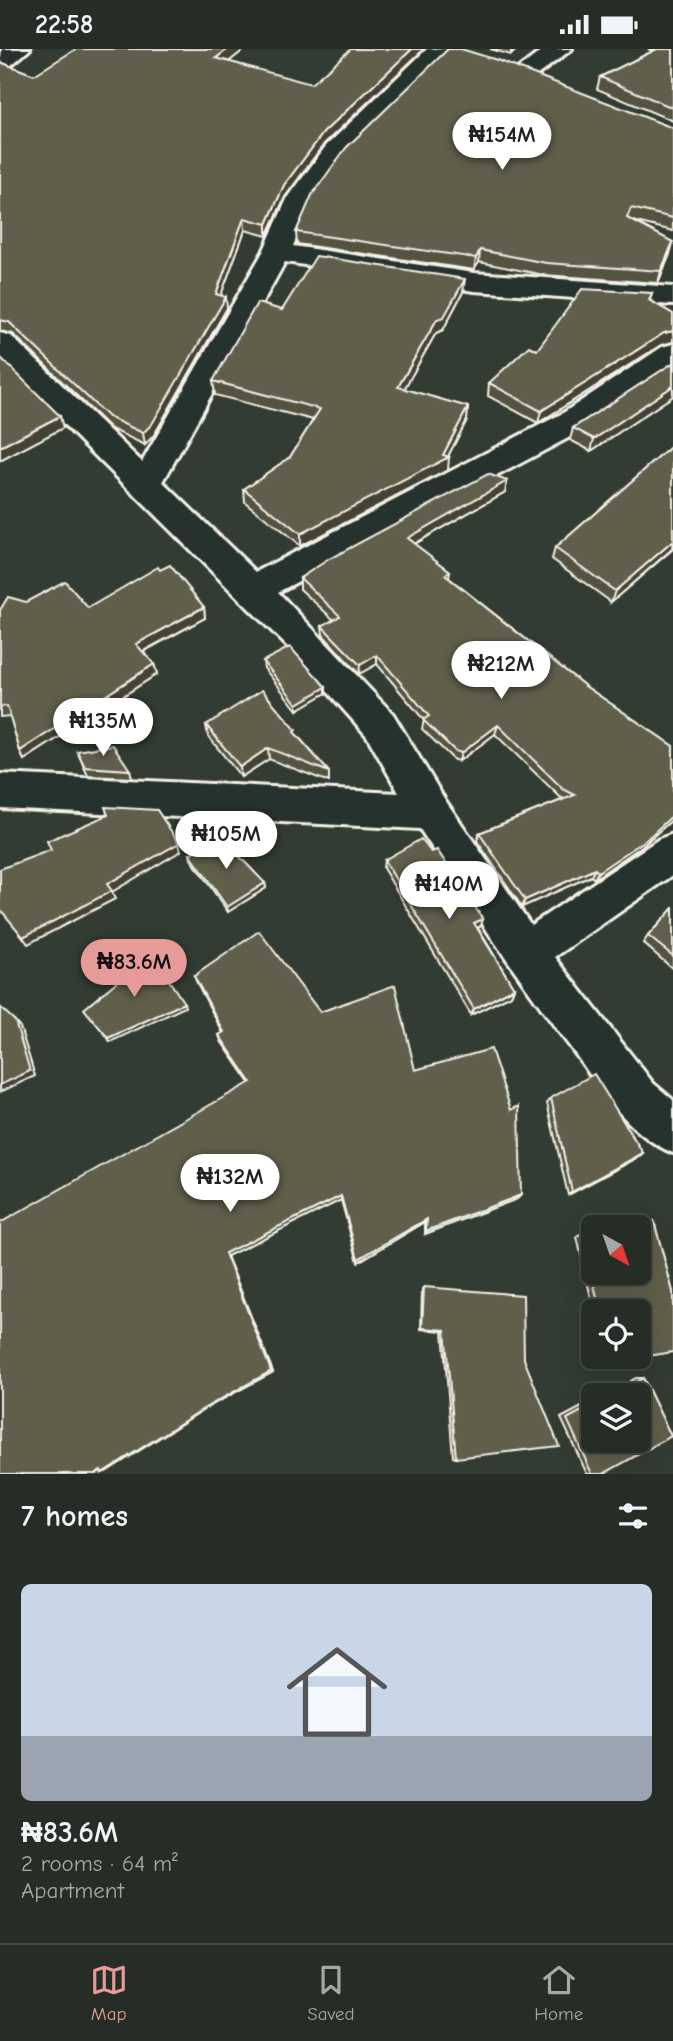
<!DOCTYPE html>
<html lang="en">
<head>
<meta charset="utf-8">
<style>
  :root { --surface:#262d26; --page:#323932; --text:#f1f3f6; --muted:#a4a8a7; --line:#424943; --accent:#e69b98 }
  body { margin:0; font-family:"Comic Neue",sans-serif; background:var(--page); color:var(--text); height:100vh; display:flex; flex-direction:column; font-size:26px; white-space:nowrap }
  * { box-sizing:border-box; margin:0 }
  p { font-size:23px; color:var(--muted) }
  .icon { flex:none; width:38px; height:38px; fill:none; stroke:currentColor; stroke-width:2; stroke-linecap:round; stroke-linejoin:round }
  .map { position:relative; height:1425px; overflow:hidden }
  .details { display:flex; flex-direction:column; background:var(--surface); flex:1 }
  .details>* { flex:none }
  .needle { width:46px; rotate:140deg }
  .controls { position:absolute; left:581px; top:1166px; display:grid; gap:14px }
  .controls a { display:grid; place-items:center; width:70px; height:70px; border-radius:10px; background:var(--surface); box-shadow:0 7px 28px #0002,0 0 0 2px var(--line); font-size:35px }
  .price { position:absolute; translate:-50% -60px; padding:0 16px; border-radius:24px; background:#fff; color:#222; font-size:23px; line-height:46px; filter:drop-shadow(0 2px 4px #0008) }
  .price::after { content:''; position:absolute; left:50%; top:42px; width:21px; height:16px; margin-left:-10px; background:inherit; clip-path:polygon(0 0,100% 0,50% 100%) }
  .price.current { background:var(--accent); color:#111 }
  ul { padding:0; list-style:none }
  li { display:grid; align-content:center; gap:14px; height:371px; padding:0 21px }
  li span { display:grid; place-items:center; height:217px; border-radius:10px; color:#555 }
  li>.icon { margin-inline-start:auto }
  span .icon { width:126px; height:126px; fill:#fffc; stroke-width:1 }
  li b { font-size:30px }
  h2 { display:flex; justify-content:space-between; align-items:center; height:84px; padding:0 21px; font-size:30px }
  .status { display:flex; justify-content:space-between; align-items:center; height:49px; padding:0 35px; background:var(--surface); direction:ltr }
  .status svg { height:19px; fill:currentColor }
  .dock { display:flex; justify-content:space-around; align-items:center; height:98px; border-top:2px solid var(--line); background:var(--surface); font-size:19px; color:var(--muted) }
  .dock a { display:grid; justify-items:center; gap:4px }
  .dock .current { color:var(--accent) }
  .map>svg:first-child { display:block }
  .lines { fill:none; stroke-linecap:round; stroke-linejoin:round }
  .street-casing { stroke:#f4f1e8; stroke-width:6 }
  .street { fill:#26332d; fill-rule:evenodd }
  .wall { fill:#535240; stroke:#f4f1e8; stroke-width:2 }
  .shaded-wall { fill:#444234; stroke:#f4f1e8; stroke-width:2 }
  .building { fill:#615f4b; stroke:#f4f1e8; stroke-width:2 }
</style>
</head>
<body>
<div class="status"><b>22:58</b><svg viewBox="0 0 49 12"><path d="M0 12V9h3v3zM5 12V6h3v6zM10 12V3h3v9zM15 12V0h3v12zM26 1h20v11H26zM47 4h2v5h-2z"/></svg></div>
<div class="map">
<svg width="673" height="1425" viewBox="0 0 673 1425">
  <rect width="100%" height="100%" fill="#323c33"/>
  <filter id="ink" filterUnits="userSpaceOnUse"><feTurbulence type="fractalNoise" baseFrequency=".0143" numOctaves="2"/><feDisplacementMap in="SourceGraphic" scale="14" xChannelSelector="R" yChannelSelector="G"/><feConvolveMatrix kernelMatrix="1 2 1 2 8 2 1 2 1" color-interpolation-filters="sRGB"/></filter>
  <g filter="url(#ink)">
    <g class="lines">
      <defs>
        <g id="street">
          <path d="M2,0h28l-21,18 -9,2z"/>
          <path d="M427,0h26l-109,109 -34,48 -17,40 181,27 199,14v18l-199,-14 -189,-29 -122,220 93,90 307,-159 99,-66 11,-3v25l-88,60 -307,163 115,122 52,86 86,125 128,-86 14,-5v41l-118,82 98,126 20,17v53c-46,-19 -74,-67 -102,-105 -54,-71 -102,-144 -151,-219l-420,-21v-34l399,19 -32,-57 -79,-89 -288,-286v-28l11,3 131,126 121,-210 24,-53 39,-53z"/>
          <path d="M544,0h28l-36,27h-18l-3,-5z"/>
        </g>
      </defs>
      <!-- street casing -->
      <use href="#street" class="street-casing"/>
      <!-- street -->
      <use href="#street" class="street"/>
    </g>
    <!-- wall -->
    <g class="wall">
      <path d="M245,0l-17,13 96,82 -39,53 -18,39 -22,-6 -24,65 6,13 -73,127 -9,10 -34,-16 -98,-95 -13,-3v-269l34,13z"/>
      <path d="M490,0h27l-6,6z"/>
      <path d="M648,0h25v72l-76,-32 3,-12 53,-26z"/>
      <path d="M673,79v103l-41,-10 38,33 -12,29 -114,-8 -65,-13 -5,8 -177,-26 -1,-12z"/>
      <path d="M463,243l-20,38 -7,3 -32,56 64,18 -1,13 -19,36v14l-148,76 -55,-44 -1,-13 46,-32 23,-37 -98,-25 -2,-14 69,-71z"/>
      <path d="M652,244l-2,7 23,14v28l-12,3 -123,78 -50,-27 1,-13 48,-33z"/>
      <path d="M673,314v33l-82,55 -21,-11 3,-12z"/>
      <path d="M673,396v104l-62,53 -59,-43 3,-11z"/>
      <path d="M507,432l-2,11 -91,52 36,27 -1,7 136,108 88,60v73l-31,27 -48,33 -3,-3 -69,31 -45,-66 2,-8 85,-34 -4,-2 -65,-63 -36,27 -5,-1 -32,-31 2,-9 -47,-56 -18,10 -36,-39 -1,-9 12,-6 -34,-31v-11z"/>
      <path d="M26,553l62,6 116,-1 1,11 -62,34 11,12 3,10 -133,86 -4,-9 -10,-35 -10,1v-107z"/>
      <path d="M263,612l63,26v6l-29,17 -33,-42z"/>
      <path d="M206,676l91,10 32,37v10l-60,-23 -28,18 -33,-41z"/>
      <path d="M77,702l53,19 2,8 -44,-2z"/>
      <path d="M431,803l50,74 -3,2 36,60 -3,7 -40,20 -88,-147 1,-8z"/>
      <path d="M190,805l75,29 1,5 -38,24 -37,-53z"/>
      <path d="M673,859v61l-30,-26 5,-7z"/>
      <path d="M194,927l126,36 95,58 106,125 -4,4 -92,35v-12l-67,40 -17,-62 -114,56 46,116 -67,36 -99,63 -5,2 -1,-2 -5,3h-96l250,-391 -29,-42 -2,-6 4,-2 -26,-50z"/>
      <path d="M551,1049l92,55 -6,5 -69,37 -21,-92z"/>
      <path d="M654,1172l19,71v60l-67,10 -2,-6h35v-45h-45l-17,-74 5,-3 11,-2v40h46v-45h-17z"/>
      <path d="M424,1238l100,72 -68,99 -3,-1 -10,-126 -22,-2 1,-40z"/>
      <path d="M636,1329h7l28,58 -68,38h-16l-26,-56 32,-17v39h46v-45h-34z"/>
    </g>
    <!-- shaded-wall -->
    <g class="shaded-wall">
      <path d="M228,0h17l-28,22 -1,-13z"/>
      <path d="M412,0h12l-100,95 -39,53 -18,39v-12l17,-39 40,-53z"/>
      <path d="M511,0h6l-6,6z"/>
      <path d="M244,169l1,12 -28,76 -1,-12z"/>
      <path d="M673,194l-3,11 -12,29 3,-12z"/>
      <path d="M480,201l-1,12 -5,8 2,-12z"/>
      <path d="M465,230l-2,13 -20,38 -7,3 -38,67v-13l39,-68z"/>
      <path d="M226,248l1,11 -73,127 -9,10 -2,-12z"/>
      <path d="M673,282v11l-12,3 -123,78 3,-12 123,-78z"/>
      <path d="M673,337v10l-82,55 3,-12z"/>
      <path d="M468,358l-1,13 -20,38 2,-1 -1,13 -148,76v-12l143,-79z"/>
      <path d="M60,367l3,12 -63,33v-14z"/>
      <path d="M507,432l-2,11 -99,56 1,-10z"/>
      <path d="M673,492l-1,8 -61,53 4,-11z"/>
      <path d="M204,558l1,11 -67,36 -2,-10z"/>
      <path d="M377,606v9l-18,10 1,-9z"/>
      <path d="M154,615l3,10 -133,86 -4,-9z"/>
      <path d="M326,638v6l-29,17v-6z"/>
      <path d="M498,676l-3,9 -36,27 2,-8z"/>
      <path d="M268,699l1,11 -28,18 -1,-10z"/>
      <path d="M673,766v4l-31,27 -48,33 4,-7z"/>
      <path d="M179,794l2,8 -69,41 3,7 -87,45 -5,-7 84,-53z"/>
      <path d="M595,820l-4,7 -69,31 3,-7z"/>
      <path d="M265,834l1,5 -38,24 -1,-5z"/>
      <path d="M483,870l-2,7 -9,4 2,-7z"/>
      <path d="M514,939l-3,7 -40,20 3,-6z"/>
      <path d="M184,954l1,4 -75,35 -2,-4z"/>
      <path d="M15,972l5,6 15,49 -35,16v-7z"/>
      <path d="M643,1104l-6,5 -69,37 4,-3z"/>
      <path d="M521,1146l-4,4 -92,35 1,-3z"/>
      <path d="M341,1147v4l-114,56 46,116 -67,36 -99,63 -5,2 123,-220z"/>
      <path d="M427,1170l-2,3 -67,40v-3z"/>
    </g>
    <!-- building -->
    <g class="building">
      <path d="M76,0h152l-12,9 95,26 40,-35h61l-88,83 -40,53 -17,39 -23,-6 -28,76 10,3 -74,127 -9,9 -35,-16 -99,-95 -9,-2v-258l34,13z"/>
      <path d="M448,0h13l36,11 176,68v90l-42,-10 -4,10 46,24 -12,29 -115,-8 -66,-13 -4,8 -180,-26 16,-37 34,-47z"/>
      <path d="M657,0h16v59l-73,-31z"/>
      <path d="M316,207l149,23 -21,38 -7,2 -39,68 70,20 -25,48 6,2 -149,77 -56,-45 46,-32 30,-48 -107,-28 44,-78 25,7z"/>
      <path d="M582,240l70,4 -3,7 24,14v17l-9,2 -123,78 -52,-28 40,-37 8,4z"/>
      <path d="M0,308l60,59 -60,31z"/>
      <path d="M673,314v23l-79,53 -21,-11z"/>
      <path d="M673,396v96l-58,50 -60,-43z"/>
      <path d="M488,425l19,7 -100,57 43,33 -5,4 140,111 88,60v69l-26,24 -49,33 -3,-3 -70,31 -46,-67 96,-38 -12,-6 -65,-64 -37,28 -6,-2 -32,-31 6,-4 -52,-61 -17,10 -38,-39 18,-10 -40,-38 29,-19z"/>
      <path d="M170,516l34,42 -68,37 18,20 -134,87 -13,-45 -7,1v-97l8,-13 18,5 39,-21 23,27 70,-41 2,3z"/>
      <path d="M290,598l36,40 -29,17 -34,-43z"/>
      <path d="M262,641l34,40 -2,2 35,40 -61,-24 -28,19 -34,-42z"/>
      <path d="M113,696l17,25 -45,-3 -8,-16z"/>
      <path d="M105,758l52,3 22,33 -72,41 5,7 -89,46 -23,-28v-40l51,-19 -4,-9 61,-26z"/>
      <path d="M218,785l47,49 -38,24 -37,-53z"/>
      <path d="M421,790l10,13 6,-2 46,69 -9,4 40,65 -40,21 -90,-149z"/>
      <path d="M673,859v48l-25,-20z"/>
      <path d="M259,882l61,81 75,-27 20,85 76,-21 20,61 8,-4 2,89 -95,36 1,-12 -69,40 -17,-63 -116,57 46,118 -68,38 -101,64 -1,-3 -7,4h-94v-251l251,-141 -32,-47 5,-3 -30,-56z"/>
      <path d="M151,904l33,50 -76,35 -24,-29z"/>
      <path d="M0,958l15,14 15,50 -30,14z"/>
      <path d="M594,1025l49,79 -71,39 -21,-94z"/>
      <path d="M654,1172l19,71v60l-61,10 -2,-6h29v-45h-39l-18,-77 11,-2v40h46v-45h-17z"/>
      <path d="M424,1238l99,8 1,64 35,87 -103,12 -11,-128 -23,-2z"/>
      <path d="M643,1329l28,58 -68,38h-11l-25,-55 26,-14v35h46v-45h-28z"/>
    </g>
  </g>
</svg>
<div class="controls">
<a><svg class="needle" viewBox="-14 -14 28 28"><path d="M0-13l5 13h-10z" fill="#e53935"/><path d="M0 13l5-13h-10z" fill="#a4a8a7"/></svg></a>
<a><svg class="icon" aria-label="locate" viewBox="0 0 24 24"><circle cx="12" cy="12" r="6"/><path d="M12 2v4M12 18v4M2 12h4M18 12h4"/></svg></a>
<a><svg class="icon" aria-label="layers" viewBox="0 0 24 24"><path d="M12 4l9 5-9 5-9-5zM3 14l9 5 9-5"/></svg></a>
</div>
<b class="price" style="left:502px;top:123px">₦154M</b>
<b class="price" style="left:501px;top:652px">₦212M</b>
<b class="price" style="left:103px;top:709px">₦135M</b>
<b class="price" style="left:226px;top:822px">₦105M</b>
<b class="price" style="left:449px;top:872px">₦140M</b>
<b class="price current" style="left:134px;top:950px">₦83.6M</b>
<b class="price" style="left:230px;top:1165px">₦132M</b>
</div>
<section class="details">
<h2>7 homes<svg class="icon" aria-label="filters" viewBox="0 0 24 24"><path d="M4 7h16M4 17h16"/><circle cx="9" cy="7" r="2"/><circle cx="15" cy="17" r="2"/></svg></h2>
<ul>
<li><span style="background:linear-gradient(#c9d6e8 70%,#9aa5b1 0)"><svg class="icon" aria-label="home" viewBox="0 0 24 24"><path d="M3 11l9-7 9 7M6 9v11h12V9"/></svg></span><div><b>₦83.6M</b><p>2 rooms · 64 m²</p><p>Apartment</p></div></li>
</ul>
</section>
<nav class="dock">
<a class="current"><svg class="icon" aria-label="map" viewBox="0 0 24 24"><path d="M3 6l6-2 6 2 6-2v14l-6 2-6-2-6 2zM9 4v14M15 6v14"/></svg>Map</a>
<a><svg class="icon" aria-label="saved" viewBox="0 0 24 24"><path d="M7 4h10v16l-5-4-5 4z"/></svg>Saved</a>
<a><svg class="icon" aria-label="home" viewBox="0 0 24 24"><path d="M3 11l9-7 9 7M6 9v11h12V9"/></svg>Home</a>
</nav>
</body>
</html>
